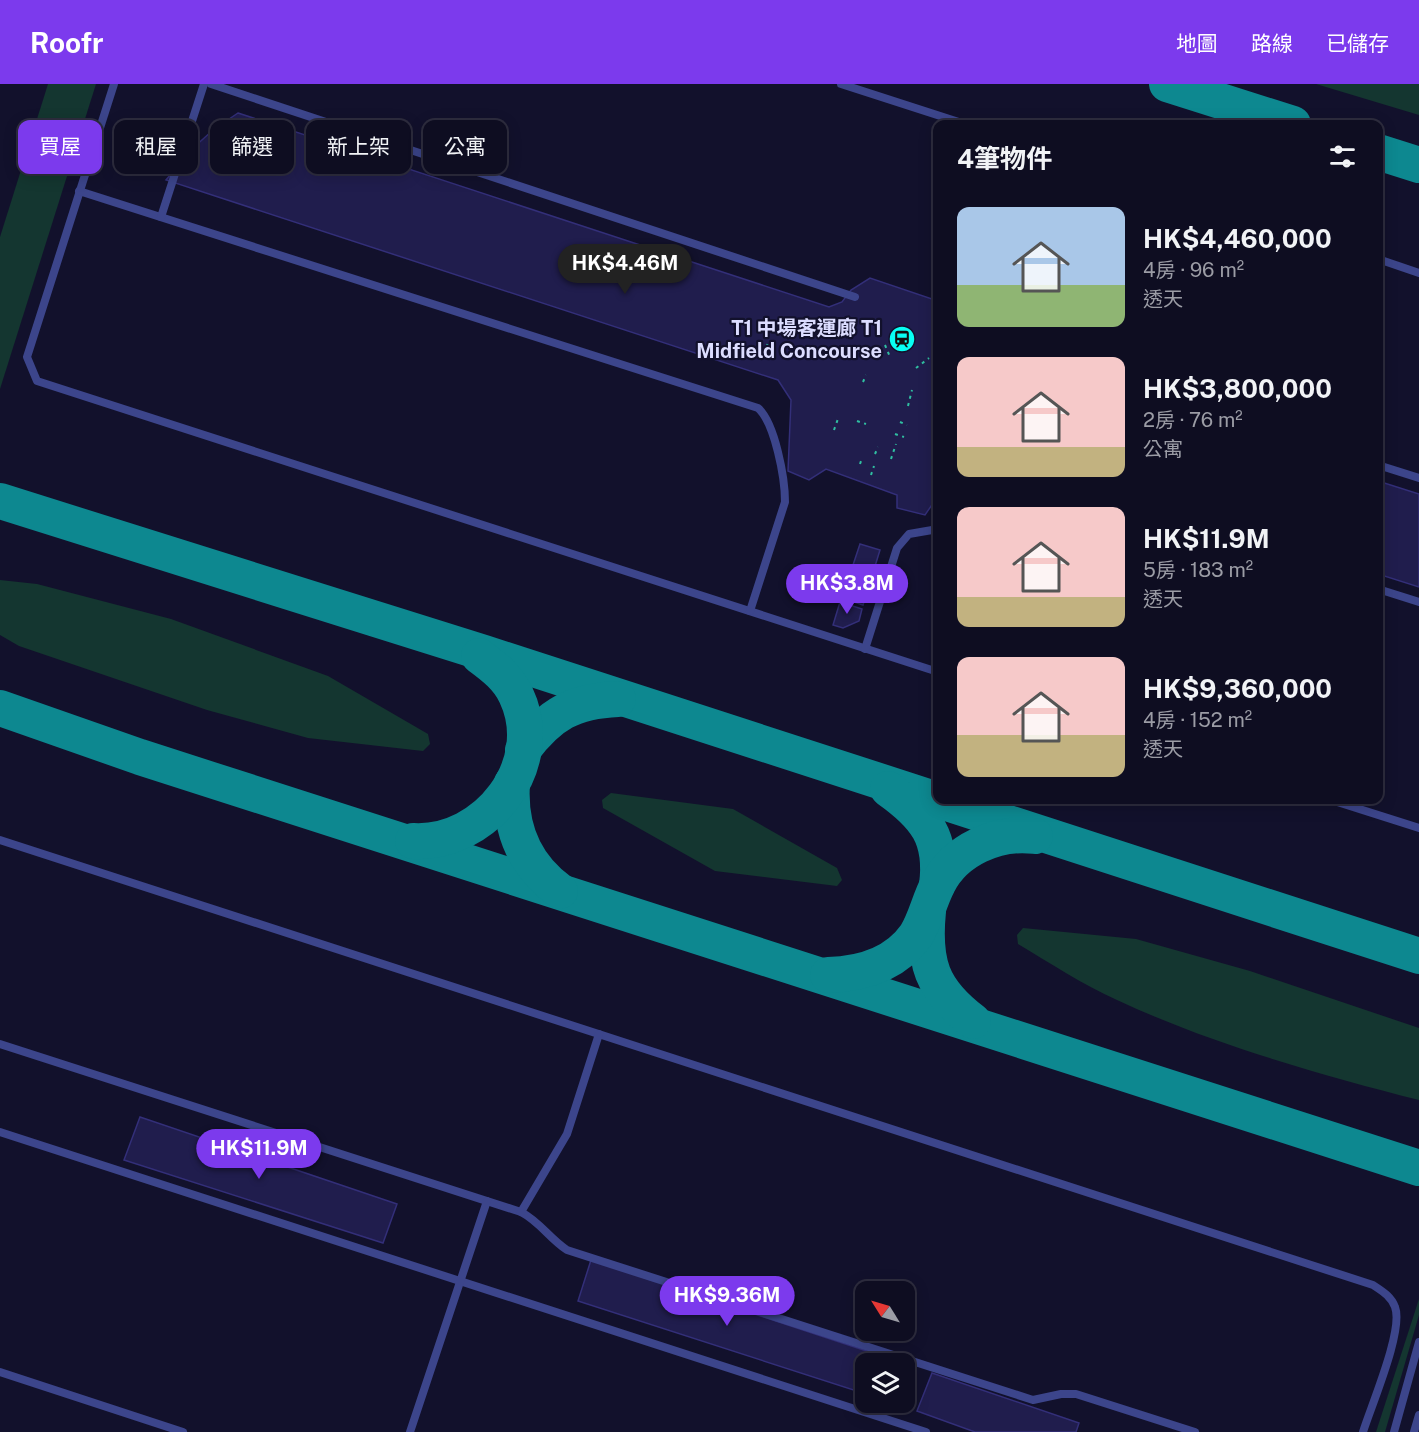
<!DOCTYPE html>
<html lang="zh-TW">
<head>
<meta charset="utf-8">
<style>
  :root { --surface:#0e0d21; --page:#17162a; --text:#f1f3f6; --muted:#9b9ca5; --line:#2e2d3f; --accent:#7c3aed }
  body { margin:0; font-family:"Public Sans","Noto Sans TC",sans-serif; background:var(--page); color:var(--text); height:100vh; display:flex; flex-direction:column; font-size:22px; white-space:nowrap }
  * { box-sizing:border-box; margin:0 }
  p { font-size:20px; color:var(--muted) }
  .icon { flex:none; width:33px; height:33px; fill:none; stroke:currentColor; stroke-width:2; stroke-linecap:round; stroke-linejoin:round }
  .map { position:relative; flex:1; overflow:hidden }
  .details { position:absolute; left:933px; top:36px; width:450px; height:684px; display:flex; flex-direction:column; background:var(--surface); border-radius:12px; box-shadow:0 3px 15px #0003,0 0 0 2px var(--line) }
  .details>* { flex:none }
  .hud { position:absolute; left:18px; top:36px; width:570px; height:54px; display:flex; gap:12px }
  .needle { width:39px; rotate:307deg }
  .controls { position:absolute; left:855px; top:1197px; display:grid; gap:12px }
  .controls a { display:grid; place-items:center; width:60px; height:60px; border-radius:12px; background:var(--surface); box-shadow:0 3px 15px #0003,0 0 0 2px var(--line); font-size:30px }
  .price { position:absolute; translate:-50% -51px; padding:0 14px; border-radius:21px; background:var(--accent); color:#fff; font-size:20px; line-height:39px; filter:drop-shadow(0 2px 3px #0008) }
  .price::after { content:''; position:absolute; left:50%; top:36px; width:18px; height:14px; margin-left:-9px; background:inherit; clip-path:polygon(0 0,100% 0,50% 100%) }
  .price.current { background:#222; color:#fff }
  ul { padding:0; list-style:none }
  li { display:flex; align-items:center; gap:18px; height:150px; padding:0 24px }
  li span { display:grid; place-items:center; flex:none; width:168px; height:120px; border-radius:12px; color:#555 }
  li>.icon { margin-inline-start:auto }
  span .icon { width:72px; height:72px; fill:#fffc; stroke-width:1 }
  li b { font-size:26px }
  h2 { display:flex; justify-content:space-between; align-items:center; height:72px; padding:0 24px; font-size:26px }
  .pill { padding:0 21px; border-radius:12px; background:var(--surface); box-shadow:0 3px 15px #0003,0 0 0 2px var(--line); font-size:21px; line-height:54px }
  .pill.current { background:var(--accent); color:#fff }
  header { display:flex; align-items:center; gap:36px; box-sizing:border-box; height:84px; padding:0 30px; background:var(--accent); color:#fff }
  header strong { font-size:28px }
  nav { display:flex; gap:33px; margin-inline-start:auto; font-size:21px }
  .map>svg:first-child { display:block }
  .green { fill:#143630 }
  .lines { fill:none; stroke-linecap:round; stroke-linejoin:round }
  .taxiway { stroke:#0d8890; stroke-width:36 }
  .building { fill:#201d4d; stroke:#332f79; stroke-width:1.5 }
  .path { stroke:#30bfa1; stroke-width:2; stroke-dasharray:3 4.5; stroke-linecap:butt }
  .service { stroke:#3c458b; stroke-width:8 }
  .labels { text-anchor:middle; stroke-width:4.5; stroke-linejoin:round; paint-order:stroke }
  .poi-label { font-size:20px; font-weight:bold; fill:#dcddff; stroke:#12112c; text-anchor:end }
</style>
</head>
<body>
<header>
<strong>Roofr</strong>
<nav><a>地圖</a><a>路線</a><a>已儲存</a></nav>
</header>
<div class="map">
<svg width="1419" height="1348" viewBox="0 0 1419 1348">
  <rect width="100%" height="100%" fill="#12112c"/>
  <!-- green -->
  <g class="green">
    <path d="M48,0h48l-96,305v-152z"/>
    <path d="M1316,0h103v31z"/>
    <path d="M0,496l37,4 134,35 157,57 100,58 2,10 -7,7 -115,-13 -101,-28 -188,-64 -19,-11z"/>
    <path d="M611,709l122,16 104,59 5,12 -5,6 -122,-15 -112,-63 -1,-8z"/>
    <path d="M1023,844l113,11 114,32 169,57v72c-99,-25 -210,-57 -302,-100 -34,-15 -67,-37 -99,-56l-1,-9z"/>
    <path d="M1419,1215v16l-34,117h-9z"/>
  </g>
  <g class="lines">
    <!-- taxiway -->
    <g class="taxiway">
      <path d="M1167,0l126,40"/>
      <path d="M1378,68l41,13"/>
      <path d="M0,417l484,152 935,303"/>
      <path d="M0,624l140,49 1279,411"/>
      <path d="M523,666c27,-36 50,-49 95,-51"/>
      <path d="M512,699c-3,44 11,81 48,108"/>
      <path d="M888,705c38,27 55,49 49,96"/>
      <path d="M413,757c73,4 136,-76 103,-146 -8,-17 -22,-28 -37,-39"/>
      <path d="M928,827c-5,51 3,78 45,110"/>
      <path d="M828,891c34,-1 67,-10 88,-40 10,-16 13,-34 22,-51 17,-34 59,-53 97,-48"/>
    </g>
  </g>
  <!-- building -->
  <g class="building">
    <path d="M238,29l591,194 13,-5 9,-12 19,-12 68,23v195l-13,19 -28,-7v-13l-71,-26 -17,11 -21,-9 3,-71 -13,-20 -612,-200 26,-31 21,-19z"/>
    <path d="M1378,397l41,13v93l-41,-13z"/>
    <path d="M860,460l20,6 -17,55 -21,-7z"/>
    <path d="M840,518l22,7 -3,12 -16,7 -10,-3z"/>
    <path d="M140,1033l257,87 -14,39 -259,-83z"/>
    <path d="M591,1176l315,104 -2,4v-4h-38v30l-288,-93z"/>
    <path d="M932,1289l147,50 -3,9h-101l-58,-21z"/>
  </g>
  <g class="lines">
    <!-- path -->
    <g class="path">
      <path d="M731,238l8,3"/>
      <path d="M885,261l5,12"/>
      <path d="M764,270l4,-11"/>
      <path d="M916,284l13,-10"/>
      <path d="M863,298l3,-7"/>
      <path d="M908,322l4,-16"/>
      <path d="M857,337l9,3"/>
      <path d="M900,338l7,3"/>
      <path d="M834,346l5,-14"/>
      <path d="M895,350l9,3"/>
      <path d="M875,370l3,-7"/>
      <path d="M891,375l5,-15"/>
      <path d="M860,380l2,-6"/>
      <path d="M871,391l3,-9"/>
    </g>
    <!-- service -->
    <g class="service">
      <path d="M114,0l-87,273 10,24 901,291"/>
      <path d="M211,0l644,213"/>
      <path d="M841,0l124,40"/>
      <path d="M79,107l679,217c17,15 27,70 27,94l-35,109"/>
      <path d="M161,133l43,-133"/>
      <path d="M1378,175l41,14"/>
      <path d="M1378,381l41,13"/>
      <path d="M1378,505l41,13"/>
      <path d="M865,565l32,-101 12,-14 29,-5"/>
      <path d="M1331,716l88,28"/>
      <path d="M0,756l1373,445c9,6 18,11 22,22 9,23 -24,99 -32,125"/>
      <path d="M0,960l521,168c19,10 28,26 46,38l466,150 28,-6h15l119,38"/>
      <path d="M0,1048l926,300"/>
      <path d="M521,1128l46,-78 32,-100"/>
      <path d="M0,1288l183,60"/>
      <path d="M410,1348l77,-231"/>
      <path d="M1394,1348l25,-90"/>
      <path d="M1414,1348l5,-17"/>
    </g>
  </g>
  <!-- icons -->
  <defs>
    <symbol id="station-disc" viewBox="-11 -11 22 22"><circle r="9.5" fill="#08fff4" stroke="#12112c"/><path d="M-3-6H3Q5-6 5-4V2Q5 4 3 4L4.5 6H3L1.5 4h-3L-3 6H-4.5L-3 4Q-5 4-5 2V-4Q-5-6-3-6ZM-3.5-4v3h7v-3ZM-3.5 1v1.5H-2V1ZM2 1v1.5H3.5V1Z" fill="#111"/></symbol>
  </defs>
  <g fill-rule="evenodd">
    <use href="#station-disc" x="887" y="240" width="30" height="30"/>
  </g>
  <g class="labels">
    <!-- poi labels -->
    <g class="poi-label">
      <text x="882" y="251">T1 中場客運廊 T1<tspan x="882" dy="23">Midfield Concourse</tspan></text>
    </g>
  </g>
</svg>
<div class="controls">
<a><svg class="needle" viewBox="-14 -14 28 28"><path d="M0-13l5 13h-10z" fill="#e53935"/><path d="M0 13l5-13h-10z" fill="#9b9ca5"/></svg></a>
<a><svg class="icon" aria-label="layers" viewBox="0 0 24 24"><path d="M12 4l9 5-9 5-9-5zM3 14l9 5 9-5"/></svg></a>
</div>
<b class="price current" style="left:625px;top:211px">HK$4.46M</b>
<b class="price" style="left:847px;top:531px">HK$3.8M</b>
<b class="price" style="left:259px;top:1096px">HK$11.9M</b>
<b class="price" style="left:727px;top:1243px">HK$9.36M</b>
<div class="hud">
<a class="pill current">買屋</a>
<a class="pill">租屋</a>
<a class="pill">篩選</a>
<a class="pill">新上架</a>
<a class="pill">公寓</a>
</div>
<section class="details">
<h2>4筆物件<svg class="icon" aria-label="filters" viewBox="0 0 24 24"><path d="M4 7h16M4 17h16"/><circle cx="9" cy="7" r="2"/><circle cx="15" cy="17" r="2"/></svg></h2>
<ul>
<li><span style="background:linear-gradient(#a9c7e8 65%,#8fb573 0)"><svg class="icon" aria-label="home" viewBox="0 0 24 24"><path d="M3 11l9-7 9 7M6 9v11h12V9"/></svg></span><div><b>HK$4,460,000</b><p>4房 · 96 m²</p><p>透天</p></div></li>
<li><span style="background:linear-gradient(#f6c9c9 75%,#c2b280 0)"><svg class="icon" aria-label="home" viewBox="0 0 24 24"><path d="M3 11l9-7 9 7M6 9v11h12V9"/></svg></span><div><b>HK$3,800,000</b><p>2房 · 76 m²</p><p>公寓</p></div></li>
<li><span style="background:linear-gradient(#f6c9c9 75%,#c2b280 0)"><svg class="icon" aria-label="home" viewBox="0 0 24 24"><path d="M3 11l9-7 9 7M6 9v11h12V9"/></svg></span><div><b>HK$11.9M</b><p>5房 · 183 m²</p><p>透天</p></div></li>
<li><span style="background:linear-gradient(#f6c9c9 65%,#c2b280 0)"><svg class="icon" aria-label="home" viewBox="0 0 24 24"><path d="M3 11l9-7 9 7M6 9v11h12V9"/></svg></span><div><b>HK$9,360,000</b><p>4房 · 152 m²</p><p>透天</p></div></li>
</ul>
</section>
</div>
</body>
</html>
